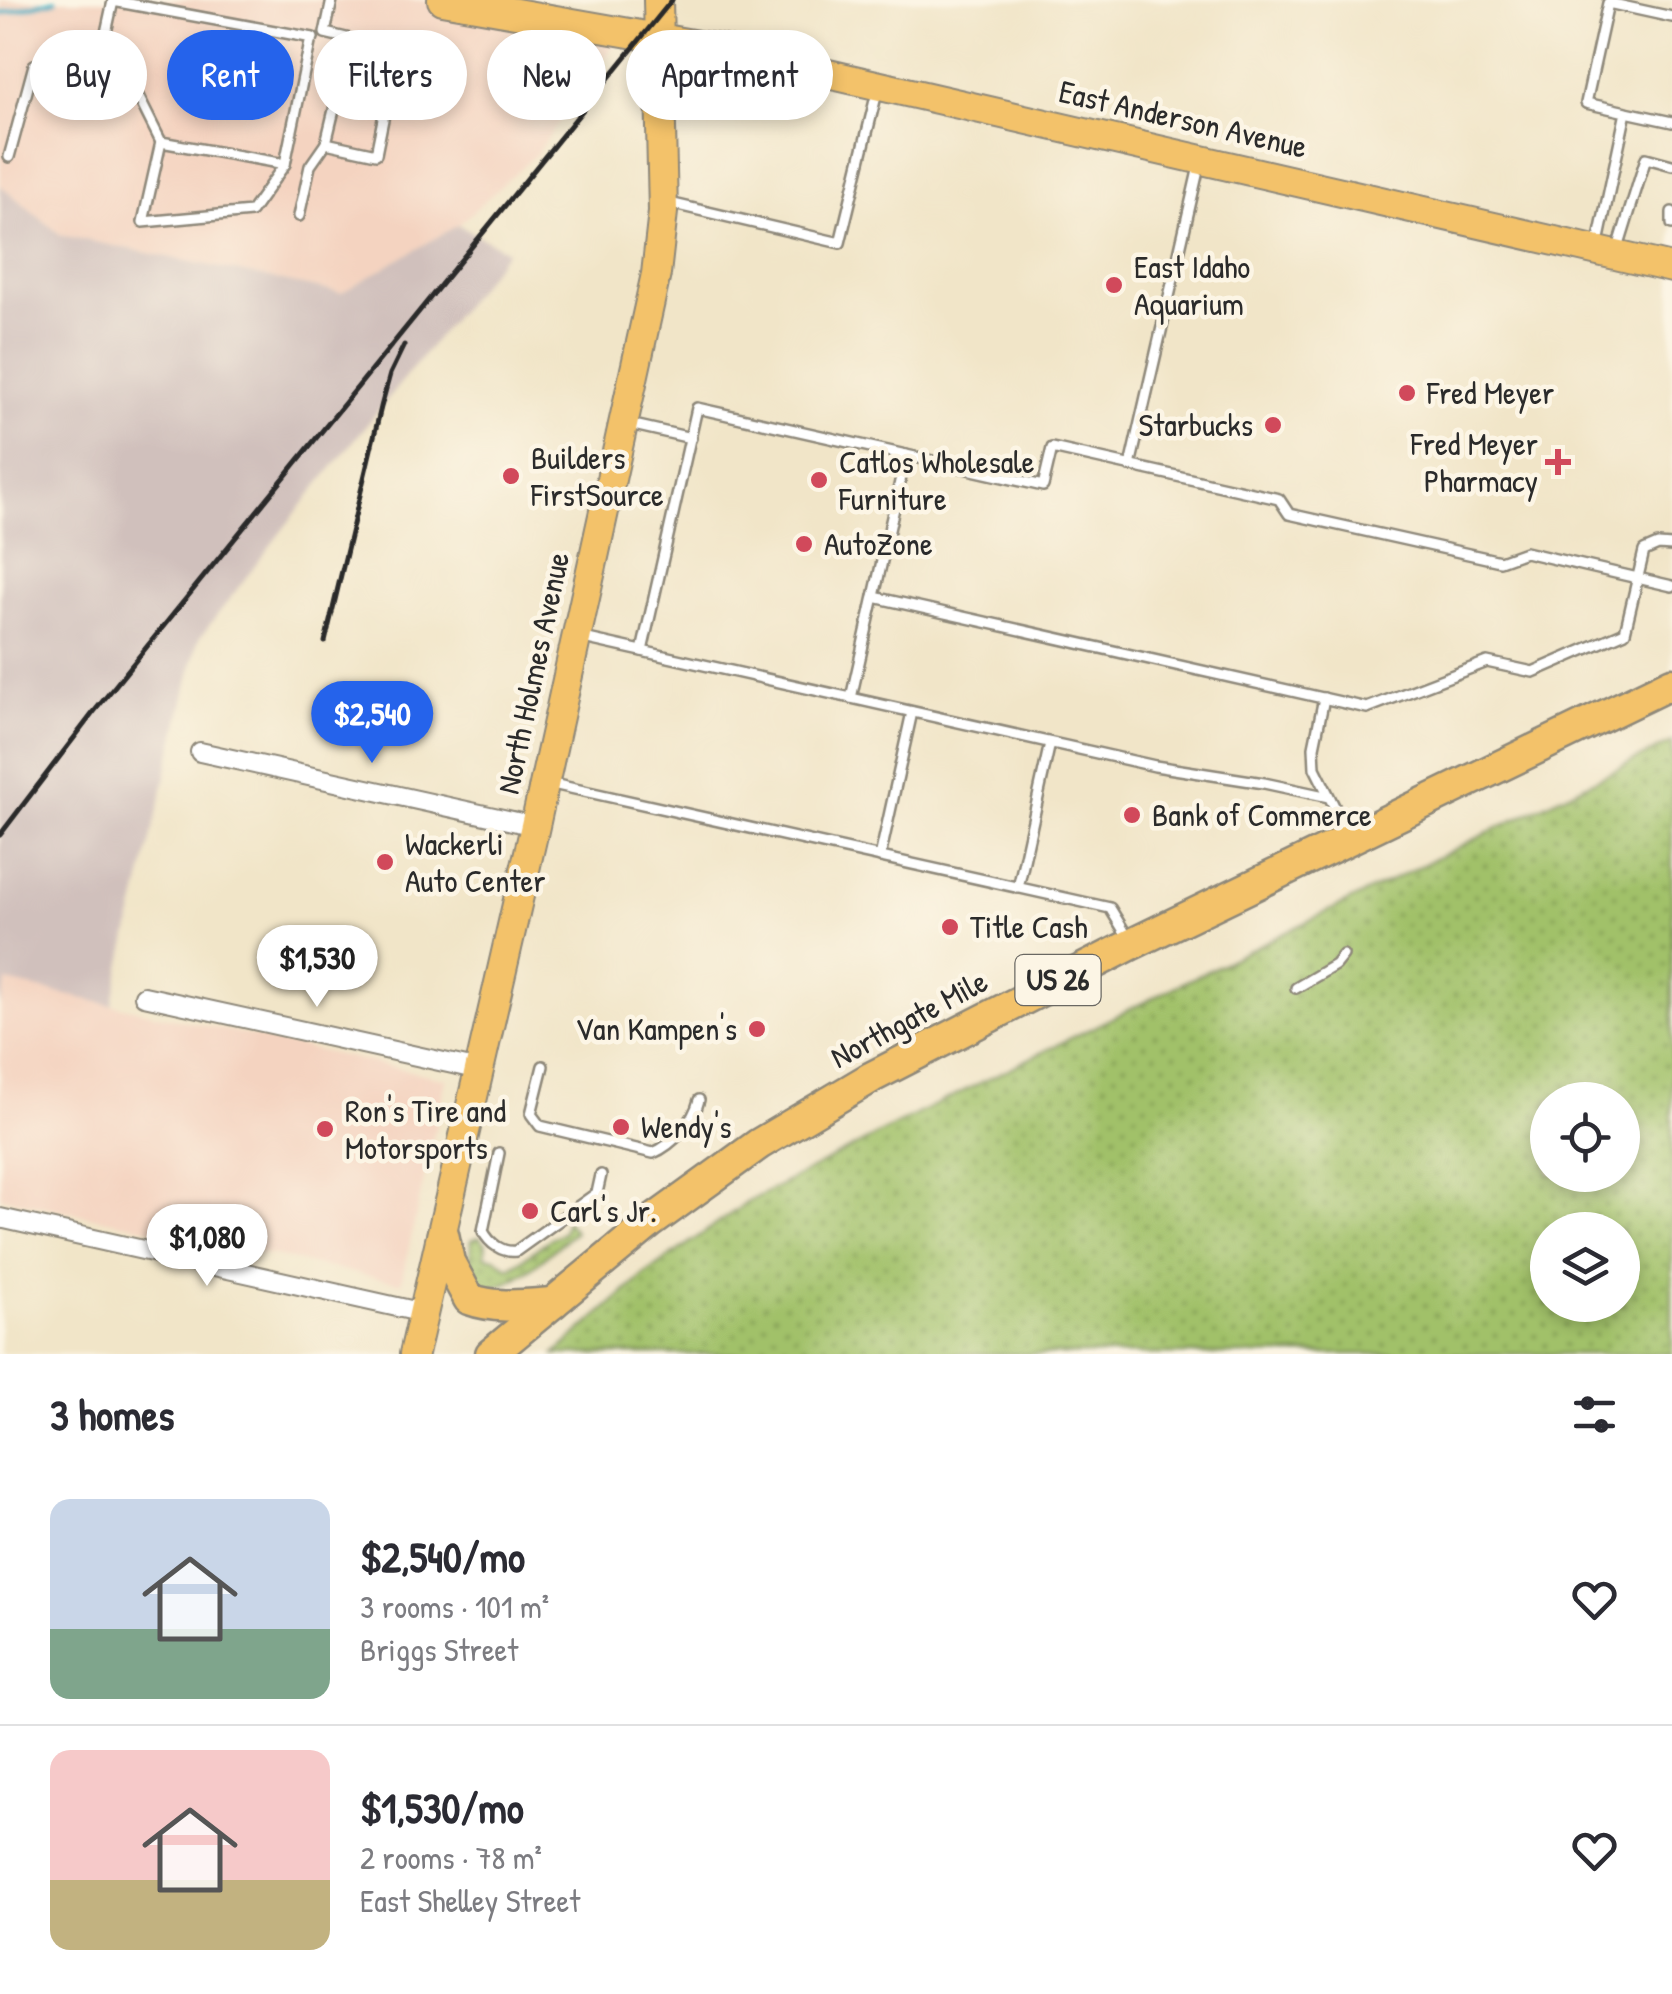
<!DOCTYPE html>
<html lang="en">
<head>
<meta charset="utf-8">
<style>
  :root { --surface:#fff; --page:#f7f7f7; --text:#2b2b33; --muted:#7c7c81; --line:#e1e1e2; --accent:#2563eb }
  body { margin:0; font-family:"Patrick Hand",sans-serif; background:var(--page); color:var(--text); height:100vh; display:flex; flex-direction:column; font-size:38px; white-space:nowrap }
  * { box-sizing:border-box; margin:0 }
  p { font-size:32px; color:var(--muted) }
  .icon { flex:none; width:55px; height:55px; fill:none; stroke:currentColor; stroke-width:2; stroke-linecap:round; stroke-linejoin:round }
  .map { position:relative; height:1354px; overflow:hidden }
  .details { display:flex; flex-direction:column; background:var(--surface); flex:1 }
  .details>* { flex:none }
  .guide { position:absolute; left:30px; top:30px; width:1000px; height:90px; display:flex; gap:20px }
  .controls { position:absolute; left:1530px; top:1082px; display:grid; gap:20px }
  .controls a { display:grid; place-items:center; width:110px; height:110px; border-radius:50%; background:var(--surface); box-shadow:0 5px 15px #0003; font-size:50px }
  .price { position:absolute; translate:-50% -85px; padding:0 22px; border-radius:35px; background:#fff; color:#222; font-size:32px; line-height:65px; filter:drop-shadow(0 2px 5px #0008) }
  .price::after { content:''; position:absolute; left:50%; top:60px; width:30px; height:22px; margin-left:-15px; background:inherit; clip-path:polygon(0 0,100% 0,50% 100%) }
  .price.on { background:var(--accent); color:#fff }
  ul { padding:0; list-style:none }
  li { display:flex; align-items:center; gap:30px; height:250px; padding:0 50px }
  li+li { border-top:2px solid var(--line) }
  li span { display:grid; place-items:center; flex:none; width:280px; height:200px; border-radius:20px; color:#555 }
  li>.icon { margin-inline-start:auto }
  span .icon { width:120px; height:120px; fill:#fffc; stroke-width:1 }
  li b { font-size:42px }
  h2 { display:flex; justify-content:space-between; align-items:center; height:120px; padding:0 50px; font-size:42px }
  .tag { padding:0 35px; border-radius:45px; background:var(--surface); box-shadow:0 5px 15px #0003; font-size:35px; line-height:90px }
  .tag.on { background:var(--accent); color:#fff }
  .map>svg:first-child { display:block }
  .built { fill:#f4d3c0 }
  .industrial { fill:#d0c0bc }
  .grass { fill:url(#grass-dots); stroke:#66764a; stroke-width:2.5; fill-rule:evenodd }
  .lines { fill:none; stroke-linecap:round; stroke-linejoin:round }
  .stream { stroke:#3fa8bf; stroke-width:5 }
  .service-casing { stroke:#8e887a; stroke-width:14 }
  .minor-casing { stroke:#8e887a; stroke-width:22 }
  .primary-casing { stroke:#8e887a; stroke-width:32 }
  .trunk-casing { stroke:#8e887a; stroke-width:35 }
  .service { stroke:#fff; stroke-width:9 }
  .minor { stroke:#fff; stroke-width:18 }
  .primary { stroke:#f3c26a; stroke-width:28 }
  .trunk { stroke:#f3c26a; stroke-width:30 }
  .rail { stroke:#2b2b2b; stroke-width:5 }
  .poi-dot { fill:#d1495b; stroke:#fcf5e5; stroke-width:4 }
  .labels { text-anchor:middle; stroke-width:9; stroke-linejoin:round; paint-order:stroke }
  .shield { fill:#fcf5e5; stroke:#6a6863; stroke-width:2.5 }
  .shield-label { font-size:30px; font-weight:bold; fill:#2b2b2b }
  .street-label { font-size:32px; fill:#2b2b2b; stroke:#fcf5e5 }
  .poi-label { font-size:32px; fill:#2b2b2b; stroke:#fcf5e5; text-anchor:start }
</style>
</head>
<body>
<div class="map">
<svg width="1672" height="1354" viewBox="0 0 1672 1354">
  <defs>
    <pattern id="grass-dots" width="8" height="8" patternUnits="userSpaceOnUse" patternTransform="scale(2.5)"><rect width="8" height="8" fill="#a1c169"/><path d="M2 2h.1M6 6h.1" fill="none" stroke="#839d57" stroke-width="1.8" stroke-linecap="round"/></pattern>
  </defs>
  <rect width="100%" height="100%" fill="#fcf5e5"/>
  <filter id="ink" filterUnits="userSpaceOnUse"><feTurbulence type="fractalNoise" baseFrequency=".01" numOctaves="2"/><feDisplacementMap in="SourceGraphic" scale="20" xChannelSelector="R" yChannelSelector="G"/><feConvolveMatrix kernelMatrix="1 2 1 2 8 2 1 2 1" color-interpolation-filters="sRGB"/></filter>
  <filter id="wash" filterUnits="userSpaceOnUse"><feTurbulence type="fractalNoise" baseFrequency=".0048" numOctaves="4" result="noise"/><feDisplacementMap in="SourceGraphic" scale="40" xChannelSelector="R" yChannelSelector="G"/><feGaussianBlur stdDeviation="2.25" result="paint"/><feColorMatrix in="noise" values="0 0 0 0 0 0 0 0 0 0 0 0 0 0 0 0 0 1.4 0 .05"/><feComposite in="paint" operator="in"/></filter>
  <g filter="url(#wash)">
    <rect width="100%" height="100%" fill="#f1e5c8"/>
    <!-- built -->
    <g class="built">
      <path d="M0,0h449l176,30 -88,123 -79,72 -117,68 -280,-58 -61,-50z"/>
      <path d="M6,981l440,98 -45,204 -401,-86v-190z"/>
    </g>
    <!-- industrial -->
    <path class="industrial" d="M0,185l61,50 280,58 117,-68 49,26 -213,264 -96,125 -86,365 -105,-23 -7,25z"/>
    <!-- grass -->
    <g class="grass">
      <path d="M1672,742v612h-1117l89,-79 102,-72 179,-93zM1548,1100h74v75h-74zM1548,1230h74v75h-74z"/>
      <path d="M566,1220l9,12c-24,18 -66,64 -97,54l-8,-16 1,-30 9,-3 6,7 -1,12 11,2 13,10c20,-10 34,-29 54,-35z"/>
    </g>
    <g class="lines">
      <!-- stream -->
      <path class="stream" d="M0,14l55,-14"/>
    </g>
  </g>
  <g filter="url(#ink)">
    <g class="lines">
      <defs>
        <g id="service">
          <path d="M332,0l-7,33 72,17 -21,104 -50,-11 25,-104"/>
          <path d="M95,83l18,-82 200,37"/>
          <path d="M1626,112l46,10"/>
          <path d="M161,142l-18,80 108,-10 34,-48"/>
          <path d="M9,157l25,-92 102,27 25,50 124,22 26,-126"/>
          <path d="M665,202l175,41 38,-155"/>
          <path d="M1672,212v12"/>
          <path d="M299,216l11,-50 16,-23"/>
          <path d="M1597,248l29,-136 -40,-9 22,-100 64,14"/>
          <path d="M1617,252l29,-94 26,7"/>
          <path d="M625,423l66,15"/>
          <path d="M1130,466l70,-304"/>
          <path d="M874,597l493,111 120,-46 46,10 92,-40 19,-81 14,-6 14,1"/>
          <path d="M579,637l576,129 109,17 65,14"/>
          <path d="M642,651l55,-243 209,47"/>
          <path d="M851,698l55,-243 137,31 9,-38 227,51 10,15 211,47 25,-9 147,34"/>
          <path d="M1324,698l-10,49 1,21 32,64"/>
          <path d="M548,783l562,125 20,33"/>
          <path d="M880,857l32,-145"/>
          <path d="M1018,888l32,-145"/>
          <path d="M1296,988l39,-23 8,-10"/>
          <path d="M543,1066l-12,48 9,12 113,27c20,-8 41,-32 46,-53"/>
          <path d="M499,1153l-16,78c6,12 19,22 33,20l81,-58 4,-18"/>
        </g>
        <g id="minor">
          <path d="M200,752l335,74"/>
          <path d="M144,996l336,74"/>
          <path d="M0,1218l424,95"/>
        </g>
        <g id="primary">
          <path d="M442,0l273,48 957,220"/>
          <path d="M414,1354l121,-528 121,-552 7,-62 -5,-212"/>
        </g>
        <g id="trunk">
          <path d="M443,1234l6,28 20,37c27,10 56,6 84,4"/>
          <path d="M491,1354l160,-132 108,-78 113,-67 260,-133 540,-261"/>
        </g>
      </defs>
      <!-- service casing -->
      <use href="#service" class="service-casing"/>
      <!-- minor casing -->
      <use href="#minor" class="minor-casing"/>
      <!-- primary casing -->
      <use href="#primary" class="primary-casing"/>
      <!-- trunk casing -->
      <use href="#trunk" class="trunk-casing"/>
      <!-- service -->
      <use href="#service" class="service"/>
      <!-- minor -->
      <use href="#minor" class="minor"/>
      <!-- primary -->
      <use href="#primary" class="primary"/>
      <!-- trunk -->
      <use href="#trunk" class="trunk"/>
      <!-- rail -->
      <g class="rail">
        <path d="M325,642l56,-235 9,-33 14,-29"/>
        <path d="M0,835l93,-122 579,-713"/>
      </g>
    </g>
  </g>
  <!-- markers -->
  <g class="poi-dot">
    <circle cx="1114" cy="285" r="10"/>
    <circle cx="1407" cy="393" r="10"/>
    <circle cx="1273" cy="425" r="10"/>
    <path d="M1553 447h10v10h10v10h-10v10h-10v-10h-10v-10h10z"/>
    <circle cx="511" cy="476" r="10"/>
    <circle cx="819" cy="480" r="10"/>
    <circle cx="804" cy="544" r="10"/>
    <circle cx="1132" cy="815" r="10"/>
    <circle cx="385" cy="862" r="10"/>
    <circle cx="950" cy="927" r="10"/>
    <circle cx="757" cy="1029" r="10"/>
    <circle cx="621" cy="1127" r="10"/>
    <circle cx="325" cy="1129" r="10"/>
    <circle cx="530" cy="1211" r="10"/>
  </g>
  <g class="labels">
    <!-- shield labels -->
    <rect class="shield" x="1015.5" y="955" width="85" height="50" rx="8"/>
    <g class="shield-label">
      <text x="1058" y="990">US 26</text>
    </g>
    <!-- street labels -->
    <g class="street-label">
      <text transform="translate(1183 119) rotate(13)" y="11">East Anderson Avenue</text>
      <text transform="translate(533 673) rotate(-78)" y="11">North Holmes Avenue</text>
      <text transform="translate(909 1019) rotate(-28)" y="11">Northgate Mile</text>
    </g>
    <!-- poi labels -->
    <g class="poi-label">
      <text x="1134" y="278">East Idaho<tspan x="1134" dy="37">Aquarium</tspan></text>
      <text x="1427" y="404">Fred Meyer</text>
      <text x="1253" y="436" text-anchor="end">Starbucks</text>
      <text x="1538" y="455" text-anchor="end">Fred Meyer<tspan x="1538" dy="37">Pharmacy</tspan></text>
      <text x="531" y="469">Builders<tspan x="531" dy="37">FirstSource</tspan></text>
      <text x="839" y="473">Catlos Wholesale<tspan x="839" dy="37">Furniture</tspan></text>
      <text x="824" y="555">AutoZone</text>
      <text x="1152" y="826">Bank of Commerce</text>
      <text x="405" y="855">Wackerli<tspan x="405" dy="37">Auto Center</tspan></text>
      <text x="970" y="938">Title Cash</text>
      <text x="737" y="1040" text-anchor="end">Van Kampen's</text>
      <text x="345" y="1122">Ron's Tire and<tspan x="345" dy="37">Motorsports</tspan></text>
      <text x="641" y="1138">Wendy's</text>
      <text x="550" y="1222">Carl's Jr.</text>
    </g>
  </g>
</svg>
<div class="controls">
<a><svg class="icon" aria-label="locate" viewBox="0 0 24 24"><circle cx="12" cy="12" r="6"/><path d="M12 2v4M12 18v4M2 12h4M18 12h4"/></svg></a>
<a><svg class="icon" aria-label="layers" viewBox="0 0 24 24"><path d="M12 4l9 5-9 5-9-5zM3 14l9 5 9-5"/></svg></a>
</div>
<b class="price on" style="left:372px;top:766px">$2,540</b>
<b class="price" style="left:317px;top:1010px">$1,530</b>
<b class="price" style="left:207px;top:1289px">$1,080</b>
<div class="guide">
<a class="tag">Buy</a>
<a class="tag on">Rent</a>
<a class="tag">Filters</a>
<a class="tag">New</a>
<a class="tag">Apartment</a>
</div>
</div>
<section class="details">
<h2>3 homes<svg class="icon" aria-label="filters" viewBox="0 0 24 24"><path d="M4 7h16M4 17h16"/><circle cx="9" cy="7" r="2"/><circle cx="15" cy="17" r="2"/></svg></h2>
<ul>
<li><span style="background:linear-gradient(#c9d6e8 65%,#7fa58c 0)"><svg class="icon" aria-label="home" viewBox="0 0 24 24"><path d="M3 11l9-7 9 7M6 9v11h12V9"/></svg></span><div><b>$2,540/mo</b><p>3 rooms · 101 m²</p><p>Briggs Street</p></div><svg class="icon" aria-label="heart" viewBox="0 0 24 24"><path d="M12 20l-8-8c-3-5 5-10 8-4 3-6 11-1 8 4z"/></svg></li>
<li><span style="background:linear-gradient(#f6c9c9 65%,#c2b280 0)"><svg class="icon" aria-label="home" viewBox="0 0 24 24"><path d="M3 11l9-7 9 7M6 9v11h12V9"/></svg></span><div><b>$1,530/mo</b><p>2 rooms · 78 m²</p><p>East Shelley Street</p></div><svg class="icon" aria-label="heart" viewBox="0 0 24 24"><path d="M12 20l-8-8c-3-5 5-10 8-4 3-6 11-1 8 4z"/></svg></li>
</ul>
</section>
</body>
</html>
